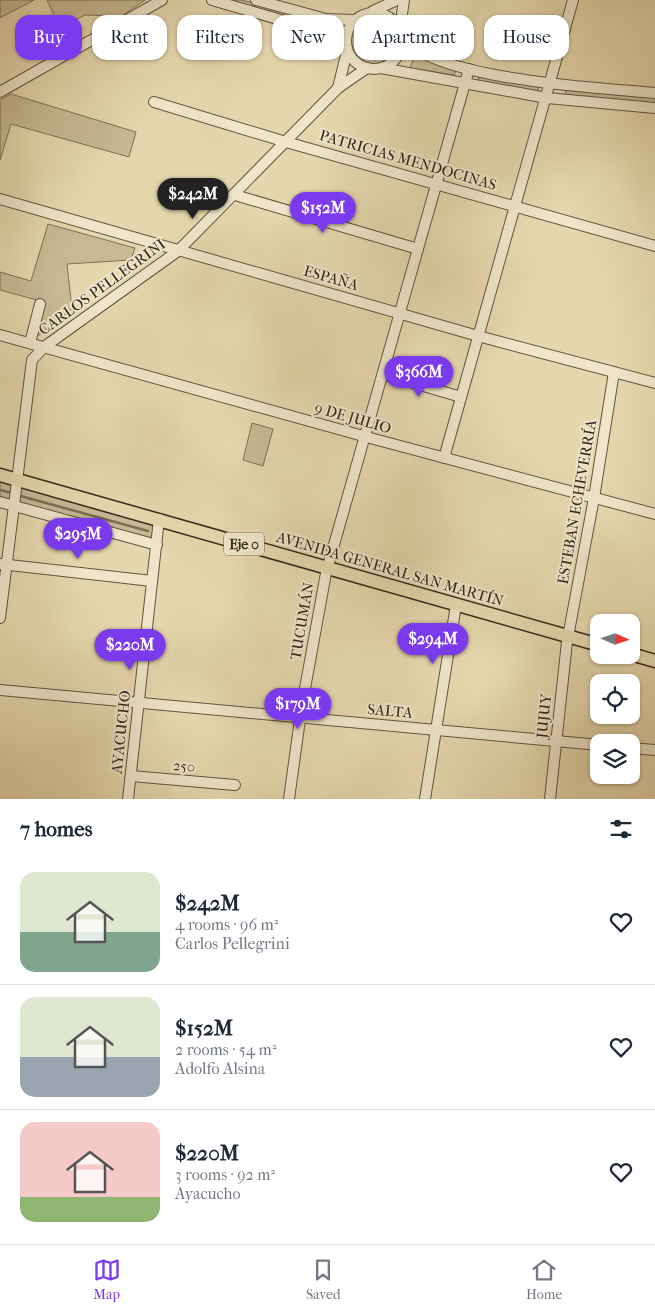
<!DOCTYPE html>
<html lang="en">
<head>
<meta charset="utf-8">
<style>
  :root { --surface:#fff; --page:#f6f6f7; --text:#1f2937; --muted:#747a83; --line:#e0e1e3; --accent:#7c3aed }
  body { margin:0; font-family:"IM FELL French Canon",serif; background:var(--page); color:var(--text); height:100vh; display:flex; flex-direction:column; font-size:19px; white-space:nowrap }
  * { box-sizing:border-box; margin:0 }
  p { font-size:16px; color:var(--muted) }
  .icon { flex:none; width:28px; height:28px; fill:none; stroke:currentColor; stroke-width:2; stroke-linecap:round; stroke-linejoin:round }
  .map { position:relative; height:799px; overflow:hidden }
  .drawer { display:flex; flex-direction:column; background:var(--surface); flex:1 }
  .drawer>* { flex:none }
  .banner { position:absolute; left:15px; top:15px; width:625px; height:45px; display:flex; gap:10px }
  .needle { width:32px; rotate:93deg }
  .fabs { position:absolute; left:590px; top:614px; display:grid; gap:10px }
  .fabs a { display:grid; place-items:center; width:50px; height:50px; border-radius:10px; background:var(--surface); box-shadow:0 1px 4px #0004; font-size:25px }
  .price { position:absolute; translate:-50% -42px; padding:0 11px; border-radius:18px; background:var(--accent); color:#fff; font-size:16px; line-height:32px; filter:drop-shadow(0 1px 2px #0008) }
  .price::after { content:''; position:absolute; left:50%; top:30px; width:15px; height:11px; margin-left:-8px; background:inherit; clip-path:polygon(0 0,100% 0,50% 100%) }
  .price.on { background:#222; color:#fff }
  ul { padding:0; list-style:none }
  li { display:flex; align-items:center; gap:15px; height:125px; padding:0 20px }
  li+li { border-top:1px solid var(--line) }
  li span { display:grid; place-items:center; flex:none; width:140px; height:100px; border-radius:15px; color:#555 }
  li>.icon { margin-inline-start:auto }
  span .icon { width:60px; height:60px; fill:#fffc; stroke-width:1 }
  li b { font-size:21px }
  h2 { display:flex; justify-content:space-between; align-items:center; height:60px; padding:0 20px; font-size:21px }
  .pill { padding:0 18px; border-radius:15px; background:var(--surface); box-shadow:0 1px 4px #0004; font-size:18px; line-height:45px }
  .pill.on { background:var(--accent); color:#fff }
  .tabs { display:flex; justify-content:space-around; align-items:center; height:70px; border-top:1px solid var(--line); background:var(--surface); font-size:14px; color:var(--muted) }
  .tabs a { display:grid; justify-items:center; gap:2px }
  .tabs .on { color:var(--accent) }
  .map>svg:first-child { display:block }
  .green { fill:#c7b994; stroke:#7e7058 }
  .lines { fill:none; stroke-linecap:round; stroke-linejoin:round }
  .stream { stroke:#7b6e55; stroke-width:2.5 }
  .minor-casing { stroke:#615440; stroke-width:12 }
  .major-casing { stroke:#35281b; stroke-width:15 }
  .minor { stroke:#eee5ca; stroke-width:10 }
  .major { stroke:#e5d7ad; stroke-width:12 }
  .labels { text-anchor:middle; stroke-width:4; stroke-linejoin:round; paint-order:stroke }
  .shield { fill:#eee5ca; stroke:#6c6150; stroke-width:1 }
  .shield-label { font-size:14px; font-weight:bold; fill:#35281b }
  .street-label { font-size:15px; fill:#35281b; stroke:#eee5ca }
</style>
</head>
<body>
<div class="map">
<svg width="655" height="799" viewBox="0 0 655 799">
  <rect width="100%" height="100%" fill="#e5d7ad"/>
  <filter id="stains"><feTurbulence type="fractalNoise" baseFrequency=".004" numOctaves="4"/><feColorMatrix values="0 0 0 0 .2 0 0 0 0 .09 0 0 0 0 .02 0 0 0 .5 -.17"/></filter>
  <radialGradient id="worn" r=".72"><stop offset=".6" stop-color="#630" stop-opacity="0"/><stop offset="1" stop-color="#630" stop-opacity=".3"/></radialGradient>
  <!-- green -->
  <g class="green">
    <path d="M0,0h34l-34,18z"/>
    <path d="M47,0h98l-23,16 -37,-1 -25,13z"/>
    <path d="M228,0h14l78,21 23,3 -3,12 -32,-14z"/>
    <circle cx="373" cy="41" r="23"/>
    <path d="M415,55l41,16 -2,4 -44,-7z"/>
    <path d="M479,76l60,11 -2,5 -59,-12z"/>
    <path d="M566,90l89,8v6l-90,-8z"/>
    <path d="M11,94l125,38 -7,25 -118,-33 -11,36v-60z"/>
    <path d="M48,224l87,24 -4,12 -64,4 5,45 -38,30 10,-37 -44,-12v-18l31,9z"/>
    <path d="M252,423l21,6 -10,37 -20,-6z"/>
    <path d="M0,475l159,44 -2,26 -157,-43z"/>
  </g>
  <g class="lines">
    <!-- stream -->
    <g class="stream">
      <path d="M0,490l12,3"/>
      <path d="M17,495l131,36"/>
    </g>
    <defs>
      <g id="minor">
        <path d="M212,0l107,31 16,7 12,11"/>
        <path d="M256,0l70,19 28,1"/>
        <path d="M373,11l24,-11"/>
        <circle cx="374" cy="41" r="28"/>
        <path d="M400,28l4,-28"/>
        <path d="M402,36c29,44 200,52 253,57"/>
        <path d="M381,68l166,30 108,10"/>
        <path d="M338,88l9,-37"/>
        <path d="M0,92l162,-92"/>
        <path d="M154,102l132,40 369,104"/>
        <path d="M235,195l183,54"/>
        <path d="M0,199l478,137 177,47"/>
        <path d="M0,335l374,104 281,75"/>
        <path d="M30,343l10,-39"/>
        <path d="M383,374l78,23"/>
        <path d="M444,458l129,-458"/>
        <path d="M0,502l157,43"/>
        <path d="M0,564l152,17"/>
        <path d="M0,618l32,-258 12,-13 134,-96 160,-163 29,-20"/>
        <path d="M0,690l599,55"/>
        <path d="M631,748l24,2"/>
        <path d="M131,776l104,9"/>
        <path d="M128,799l31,-280"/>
        <path d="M289,799l13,-94 24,-132 143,-504"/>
        <path d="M425,799l31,-194"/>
        <path d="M550,799l17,-157 27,-144 20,-126"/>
      </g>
      <g id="major">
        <path d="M0,475l599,170"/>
        <path d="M631,654l24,7"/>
      </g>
    </defs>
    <!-- minor casing -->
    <use href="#minor" class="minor-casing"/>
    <!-- major casing -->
    <use href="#major" class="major-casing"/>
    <!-- minor -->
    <use href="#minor" class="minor"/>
    <!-- major -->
    <use href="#major" class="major"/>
  </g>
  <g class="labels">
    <!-- shield labels -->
    <rect class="shield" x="224" y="532.5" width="40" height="23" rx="4"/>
    <g class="shield-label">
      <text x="244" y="549">Eje 0</text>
    </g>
    <!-- street labels -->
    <g class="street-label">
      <text transform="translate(408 160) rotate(16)" y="5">PATRICIAS MENDOCINAS</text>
      <text transform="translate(331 278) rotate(16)" y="5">ESPAÑA</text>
      <text transform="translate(102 287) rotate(-36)" y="5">CARLOS PELLEGRINI</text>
      <text transform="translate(353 418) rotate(16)" y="5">9 DE JULIO</text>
      <text transform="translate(577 502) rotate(-80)" y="5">ESTEBAN ECHEVERRÍA</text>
      <text transform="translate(390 569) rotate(16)" y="5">AVENIDA GENERAL SAN MARTÍN</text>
      <text transform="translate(302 621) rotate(-80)" y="5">TUCUMÁN</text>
      <text transform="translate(390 711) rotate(5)" y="5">SALTA</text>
      <text transform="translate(544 716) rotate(-84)" y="5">JUJUY</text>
      <text transform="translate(121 732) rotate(-84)" y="5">AYACUCHO</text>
      <text transform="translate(184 766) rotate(5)" y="5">250</text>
    </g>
  </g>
  <rect width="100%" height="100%" filter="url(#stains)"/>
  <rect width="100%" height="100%" fill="url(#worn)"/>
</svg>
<div class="fabs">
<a><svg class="needle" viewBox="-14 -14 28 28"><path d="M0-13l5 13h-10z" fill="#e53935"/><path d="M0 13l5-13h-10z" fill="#747a83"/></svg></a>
<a><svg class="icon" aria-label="locate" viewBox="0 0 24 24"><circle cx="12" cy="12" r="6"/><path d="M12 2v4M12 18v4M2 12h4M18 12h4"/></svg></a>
<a><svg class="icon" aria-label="layers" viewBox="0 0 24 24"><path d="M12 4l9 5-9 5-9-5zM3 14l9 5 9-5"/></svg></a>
</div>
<b class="price on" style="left:193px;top:220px">$242M</b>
<b class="price" style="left:323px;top:234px">$152M</b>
<b class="price" style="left:419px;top:398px">$366M</b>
<b class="price" style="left:78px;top:560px">$295M</b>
<b class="price" style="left:433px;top:665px">$294M</b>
<b class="price" style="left:130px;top:671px">$220M</b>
<b class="price" style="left:298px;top:730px">$179M</b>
<div class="banner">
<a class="pill on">Buy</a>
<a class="pill">Rent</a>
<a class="pill">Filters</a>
<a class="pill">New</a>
<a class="pill">Apartment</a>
<a class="pill">House</a>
</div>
</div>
<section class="drawer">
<h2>7 homes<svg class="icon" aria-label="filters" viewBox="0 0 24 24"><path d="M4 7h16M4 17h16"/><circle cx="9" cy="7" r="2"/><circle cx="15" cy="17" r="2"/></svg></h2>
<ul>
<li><span style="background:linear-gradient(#dfe7d0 60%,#7fa58c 0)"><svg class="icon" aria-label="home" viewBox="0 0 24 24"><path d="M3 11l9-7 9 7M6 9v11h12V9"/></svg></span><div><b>$242M</b><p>4 rooms · 96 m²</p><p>Carlos Pellegrini</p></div><svg class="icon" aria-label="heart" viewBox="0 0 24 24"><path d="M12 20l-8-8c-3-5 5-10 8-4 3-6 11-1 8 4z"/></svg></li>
<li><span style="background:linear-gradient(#dfe7d0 60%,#9aa5b1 0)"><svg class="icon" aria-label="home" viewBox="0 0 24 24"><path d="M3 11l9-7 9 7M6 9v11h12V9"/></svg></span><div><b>$152M</b><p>2 rooms · 54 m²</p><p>Adolfo Alsina</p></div><svg class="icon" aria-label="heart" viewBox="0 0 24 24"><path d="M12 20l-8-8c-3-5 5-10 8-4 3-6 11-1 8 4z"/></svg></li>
<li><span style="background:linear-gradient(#f6c9c9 75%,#8fb573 0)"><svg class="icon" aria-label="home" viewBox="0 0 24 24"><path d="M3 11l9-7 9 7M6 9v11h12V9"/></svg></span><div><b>$220M</b><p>3 rooms · 92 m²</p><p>Ayacucho</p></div><svg class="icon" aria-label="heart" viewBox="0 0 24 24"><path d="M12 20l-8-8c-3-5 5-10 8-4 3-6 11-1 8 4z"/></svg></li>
</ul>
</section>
<nav class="tabs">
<a class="on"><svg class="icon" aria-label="map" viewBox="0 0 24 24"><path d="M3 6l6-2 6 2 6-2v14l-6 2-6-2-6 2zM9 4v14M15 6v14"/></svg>Map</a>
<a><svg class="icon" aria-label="saved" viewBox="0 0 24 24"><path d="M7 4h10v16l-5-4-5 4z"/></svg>Saved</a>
<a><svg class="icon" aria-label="home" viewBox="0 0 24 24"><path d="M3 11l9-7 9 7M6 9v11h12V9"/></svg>Home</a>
</nav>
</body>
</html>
